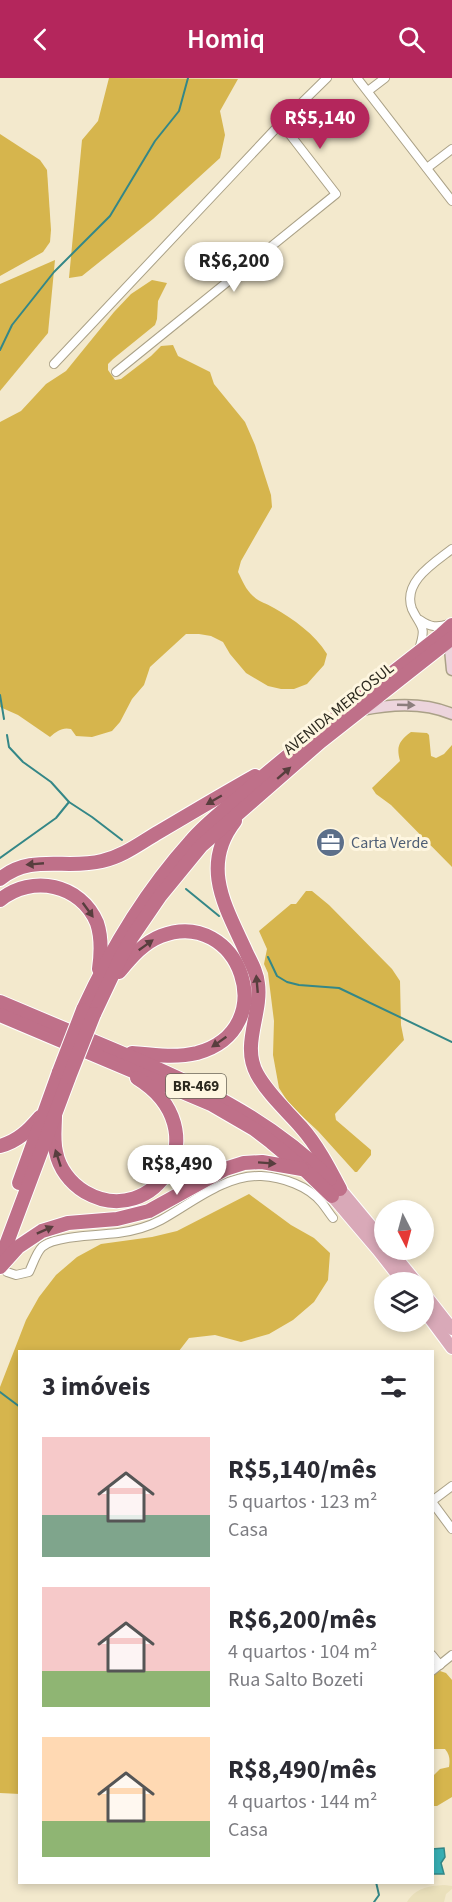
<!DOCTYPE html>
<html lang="pt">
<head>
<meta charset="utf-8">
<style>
  :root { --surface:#fff; --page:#f2f2f3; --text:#2b2b33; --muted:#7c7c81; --accent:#b4265c }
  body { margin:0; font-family:"Source Sans 3",sans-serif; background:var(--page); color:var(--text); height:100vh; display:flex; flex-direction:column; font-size:22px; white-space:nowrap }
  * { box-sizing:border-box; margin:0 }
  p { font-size:20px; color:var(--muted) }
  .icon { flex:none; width:33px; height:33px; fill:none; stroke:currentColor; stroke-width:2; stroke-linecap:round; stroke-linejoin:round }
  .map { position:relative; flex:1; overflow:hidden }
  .details { position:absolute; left:18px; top:1272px; width:416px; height:534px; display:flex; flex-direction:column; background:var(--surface); border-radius:0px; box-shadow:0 3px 9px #0003 }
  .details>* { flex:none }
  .needle { width:39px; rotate:174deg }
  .tools { position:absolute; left:374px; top:1122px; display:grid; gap:12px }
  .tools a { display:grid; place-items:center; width:60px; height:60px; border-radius:50%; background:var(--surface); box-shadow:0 3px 9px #0003; font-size:30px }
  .price { position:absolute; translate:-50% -51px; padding:0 14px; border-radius:21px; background:#fff; color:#222; font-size:20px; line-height:39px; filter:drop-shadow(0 2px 3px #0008) }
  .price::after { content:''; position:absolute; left:50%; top:36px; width:18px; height:14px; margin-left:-9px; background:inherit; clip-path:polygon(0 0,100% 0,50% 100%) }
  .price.current { background:var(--accent); color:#fff }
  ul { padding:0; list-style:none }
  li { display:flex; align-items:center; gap:18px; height:150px; padding:0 24px }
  li span { display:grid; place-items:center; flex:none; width:168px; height:120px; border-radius:0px; color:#555 }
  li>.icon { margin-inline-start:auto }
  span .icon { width:72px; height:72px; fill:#fffc; stroke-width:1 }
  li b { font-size:26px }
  h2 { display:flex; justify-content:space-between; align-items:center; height:72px; padding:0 24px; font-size:26px }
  header { display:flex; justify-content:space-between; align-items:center; height:78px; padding:0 24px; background:var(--accent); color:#fff; font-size:27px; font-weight:600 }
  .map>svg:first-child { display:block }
  .forest { fill:#d6b54d }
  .sand { fill:#eae0bb }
  .water { fill:#38afb4; stroke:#348787; stroke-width:1.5 }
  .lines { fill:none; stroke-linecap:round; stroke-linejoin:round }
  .stream { stroke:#348787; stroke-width:2 }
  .street-casing { stroke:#aaa187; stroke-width:10 }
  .secondary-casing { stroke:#aaa187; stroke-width:13 }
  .primary-casing { stroke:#fff; stroke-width:14 }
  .highway-casing { stroke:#fff; stroke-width:16 }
  .street { stroke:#fff; stroke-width:8 }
  .secondary { stroke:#ecd4dc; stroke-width:10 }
  .primary { stroke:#d9a9b8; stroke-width:12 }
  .highway { stroke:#bf7089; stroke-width:14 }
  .highway-bridge-casing { stroke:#fff; stroke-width:16; stroke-linecap:butt }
  .highway-bridge { stroke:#bf7089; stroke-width:14 }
  .oneway { fill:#8c7e7d }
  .oneway2 { fill:#583e3e }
  .labels { text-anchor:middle; stroke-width:6; stroke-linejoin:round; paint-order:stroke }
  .shield { fill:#fef6e0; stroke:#6b6658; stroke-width:1.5 }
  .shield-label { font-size:15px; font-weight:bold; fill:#2c291e }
  .street-label { font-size:16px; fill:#2c291e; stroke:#fef6e0 }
  .service-label { font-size:16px; fill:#4e5e75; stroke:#fef6e0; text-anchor:start }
</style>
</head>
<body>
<header><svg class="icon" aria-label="back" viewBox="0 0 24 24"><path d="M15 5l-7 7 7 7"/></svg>Homiq<svg class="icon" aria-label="search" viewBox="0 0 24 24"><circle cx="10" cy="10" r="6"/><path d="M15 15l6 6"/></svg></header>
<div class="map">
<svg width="452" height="1824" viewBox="0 0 452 1824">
  <rect width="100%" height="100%" fill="#f3e9cd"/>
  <!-- forest -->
  <g class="forest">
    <path d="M109,0l129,1 -18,32 5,24 -5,23 -67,61 -71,57 -13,2 13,-138 16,-19z"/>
    <path d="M0,56l40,26 7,10 4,60 -1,12 -7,10 -43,24z"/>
    <path d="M55,182l-7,73 -48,58v-107z"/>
    <path d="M152,202l15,3 -9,18 -1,18 -2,6 -42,34 -5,5v6l7,10 6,-1 30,-23 10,-10 12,-1 5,11 32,16 4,12 31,38 10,23 16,50 1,12 -31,54 -3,11c4,8 8,18 15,24 6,6 13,7 21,12 19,11 41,26 53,46l-3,11 -17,19 -13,5h-13l-13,-3 -22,-13 -16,-19 -7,-12 -12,-6 -12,-2h-13l-36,33 -6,18 -12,14 -12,23 -8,9 -20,6 -16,-1 -5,-7c-9,-2 -14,2 -21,8l-32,-22 -18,-8v-285l21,-11 25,-27 20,-13 48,-59 17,-18z"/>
    <path d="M411,654l16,1 2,2 2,21 5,2 8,-4 8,-9v122l-61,-62 -15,-11 -4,-6 28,-27c-4,-15 -1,-20 11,-29z"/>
    <path d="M306,813h6l17,14 63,64 8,12 1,44 3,15 -69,74 1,6 35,30v5l-14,17h-2l-37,-41 -28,-26 -11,-17 -6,-33 1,-34 -6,-48 -4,-9 3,-15 -8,-18 32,-27h5z"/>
    <path d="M249,1116l42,31 23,13 16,15 -2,27 -14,22 -21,18 -24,14 -28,8 -26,-7 -26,3 -10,13 -159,1v442l-20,-1v-406l26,-67 13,-23 17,-22 21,-18 24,-13 51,-7 25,-6z"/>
    <path d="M440,1593l6,2 6,7v117l-15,9h-5v-29l8,-8 9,-2c1,-7 1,-12 -4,-18h-13v-73z"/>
  </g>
  <!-- sand -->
  <path class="sand" d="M444,1807l8,1v3l-6,5 -2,8h-37c9,-14 21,-16 37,-17z"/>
  <!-- water -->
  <path class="water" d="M444,1770l1,9 -4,6 3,11h-12v-25z"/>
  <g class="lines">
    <!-- stream -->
    <g class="stream">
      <path d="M0,272l12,-25 42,-53 56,-56 45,-75 24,-30 9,-33"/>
      <path d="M0,617l4,24"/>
      <path d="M7,657l2,12 14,15 28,20 18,20 23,15 30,23"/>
      <path d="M0,780l56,-40 13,-16"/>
      <path d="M186,811l33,27"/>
      <path d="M268,879l9,19 10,6 12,3 40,3 113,54"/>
      <path d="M0,1314l20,15"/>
      <path d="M374,1824l5,-7 -3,-13"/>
    </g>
    <defs>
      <g id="street">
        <path d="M357,0l95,123"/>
        <path d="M368,13l17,-13"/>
        <path d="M427,90l25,-19"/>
        <path d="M54,286l227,-241 46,-45"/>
        <path d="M116,294l220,-178 -55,-71"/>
        <path d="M420,542c10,7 17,8 29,4"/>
        <path d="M419,571c8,-24 2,-21 -7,-40 -10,-27 22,-46 40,-60"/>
        <path d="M7,1194l9,3 13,-3c4,-8 7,-19 13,-25 12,-11 58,-12 76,-14 15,-2 30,-6 43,-13 31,-17 63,-45 100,-44 21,1 48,10 61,27 4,5 7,10 11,15"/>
        <path d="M432,1423l20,-15"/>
        <path d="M432,1424l20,27"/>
        <path d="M432,1577l8,10"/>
        <path d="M432,1593l20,-16"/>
      </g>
      <g id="secondary">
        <path d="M452,568l-2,3 2,21"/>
        <path d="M362,632c29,-6 62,-8 90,4"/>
      </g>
      <g id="primary">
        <path d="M340,1111l44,53"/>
        <path d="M332,1118l46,54 25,32"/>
        <path d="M390,1172l26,32"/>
        <path d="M423,1214l29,37"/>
        <path d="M423,1231l29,39"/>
      </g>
      <g id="highway">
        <path d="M235,743c-36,46 -8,88 12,133 5,10 10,19 11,30 4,30 -17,61 -1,90 11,20 29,36 44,53 16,18 28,41 39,62"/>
        <path d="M0,801c31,-26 66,-9 102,-18 22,-5 38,-18 57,-29 32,-19 64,-38 96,-56"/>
        <path d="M0,822c32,-26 81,-16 97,23 5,15 4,32 2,46"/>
        <path d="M119,894c12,-14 24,-29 42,-36 78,-30 123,93 36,117 -21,5 -44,2 -65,0"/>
        <path d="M0,924c38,16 76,32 114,48 81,34 153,67 216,129"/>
        <path d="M83,932c28,-61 62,-118 108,-169 15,-18 36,-33 54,-49 63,-55 130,-105 196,-157l11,-10"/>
        <path d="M94,936l26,-55 12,-22 28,-41 41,-50 119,-104 132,-104"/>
        <path d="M0,937l211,89 43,25 17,13 35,29 26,25"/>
        <path d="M55,1037c0,12 -2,25 1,37 3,16 14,31 29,40 69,40 136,-62 52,-114"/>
        <path d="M0,1068c18,-5 28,-15 40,-29"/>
        <path d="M19,1105l40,-111"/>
        <path d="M0,1183l69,-184"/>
        <path d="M0,1189l18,-20 24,-16 26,-8 49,-4 32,-8 76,-42 19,-6 18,-1 40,7"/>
      </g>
    </defs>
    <!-- street casing -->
    <use href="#street" class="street-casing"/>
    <!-- secondary casing -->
    <use href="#secondary" class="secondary-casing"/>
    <!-- primary casing -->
    <use href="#primary" class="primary-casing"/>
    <!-- highway casing -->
    <use href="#highway" class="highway-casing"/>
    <!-- street -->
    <use href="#street" class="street"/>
    <!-- secondary -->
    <use href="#secondary" class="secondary"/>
    <!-- primary -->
    <use href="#primary" class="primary"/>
    <!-- highway -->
    <use href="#highway" class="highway"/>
    <defs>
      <g id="highway-bridge">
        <path d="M59,994l24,-62"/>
        <path d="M69,999l25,-63"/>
      </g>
    </defs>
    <!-- highway-bridge casing -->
    <use href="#highway-bridge" class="highway-bridge-casing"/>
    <!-- highway-bridge -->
    <use href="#highway-bridge" class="highway-bridge"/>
  </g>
  <!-- one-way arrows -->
  <defs><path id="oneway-solid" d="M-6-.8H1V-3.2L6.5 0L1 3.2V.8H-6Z" transform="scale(1.5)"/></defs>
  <use class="oneway" href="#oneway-solid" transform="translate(406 627) rotate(2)"/>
  <g class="oneway2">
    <use href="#oneway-solid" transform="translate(284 695) rotate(-41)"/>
    <use href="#oneway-solid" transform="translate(214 722) rotate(150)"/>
    <use href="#oneway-solid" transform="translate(35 786) rotate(175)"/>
    <use href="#oneway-solid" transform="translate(88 832) rotate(54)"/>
    <use href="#oneway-solid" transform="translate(146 867) rotate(-36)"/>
    <use href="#oneway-solid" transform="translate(257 906) rotate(-95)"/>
    <use href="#oneway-solid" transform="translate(219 964) rotate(145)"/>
    <use href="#oneway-solid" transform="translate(58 1080) rotate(-108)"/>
    <use href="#oneway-solid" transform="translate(267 1085) rotate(4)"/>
    <use href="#oneway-solid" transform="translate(45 1152) rotate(-24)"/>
  </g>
  <!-- icons -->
  <defs>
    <symbol id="office-disc" viewBox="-11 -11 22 22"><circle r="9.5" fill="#5c6f8a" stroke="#fef6e0"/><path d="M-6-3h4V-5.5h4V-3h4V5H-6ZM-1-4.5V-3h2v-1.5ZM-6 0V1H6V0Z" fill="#fff"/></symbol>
  </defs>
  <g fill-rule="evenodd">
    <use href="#office-disc" x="314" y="748" width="33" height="33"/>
  </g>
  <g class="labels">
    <!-- shield labels -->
    <rect class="shield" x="166" y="996" width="60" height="24" rx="4.5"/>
    <g class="shield-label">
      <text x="196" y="1013">BR-469</text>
    </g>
    <!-- street labels -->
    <g class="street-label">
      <text transform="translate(338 630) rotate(-39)" y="6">AVENIDA MERCOSUL</text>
    </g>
    <!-- service labels -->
    <g class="service-label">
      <text x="351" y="770">Carta Verde</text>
    </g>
  </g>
</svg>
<div class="tools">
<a><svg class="needle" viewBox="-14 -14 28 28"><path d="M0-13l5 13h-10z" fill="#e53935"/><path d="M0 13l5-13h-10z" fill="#7c7c81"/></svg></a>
<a><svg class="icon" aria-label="layers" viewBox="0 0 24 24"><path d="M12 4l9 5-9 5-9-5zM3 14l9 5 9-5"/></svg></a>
</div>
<b class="price current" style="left:320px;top:72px">R$5,140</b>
<b class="price" style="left:234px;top:215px">R$6,200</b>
<b class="price" style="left:177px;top:1118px">R$8,490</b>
<section class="details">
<h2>3 imóveis<svg class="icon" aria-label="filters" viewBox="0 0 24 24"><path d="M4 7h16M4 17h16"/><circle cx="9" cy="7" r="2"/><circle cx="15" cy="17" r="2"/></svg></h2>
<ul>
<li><span style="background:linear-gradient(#f6c9c9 65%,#7fa58c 0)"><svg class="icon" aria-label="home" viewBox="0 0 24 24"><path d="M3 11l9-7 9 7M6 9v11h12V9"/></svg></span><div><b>R$5,140/mês</b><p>5 quartos · 123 m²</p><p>Casa</p></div></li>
<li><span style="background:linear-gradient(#f6c9c9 70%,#8fb573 0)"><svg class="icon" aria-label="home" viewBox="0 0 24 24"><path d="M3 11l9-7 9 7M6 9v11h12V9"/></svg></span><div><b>R$6,200/mês</b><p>4 quartos · 104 m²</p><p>Rua Salto Bozeti</p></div></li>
<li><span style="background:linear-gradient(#ffd9b3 70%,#8fb573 0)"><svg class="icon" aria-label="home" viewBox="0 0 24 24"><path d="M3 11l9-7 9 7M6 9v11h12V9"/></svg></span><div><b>R$8,490/mês</b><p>4 quartos · 144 m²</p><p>Casa</p></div></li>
</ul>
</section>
</div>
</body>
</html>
